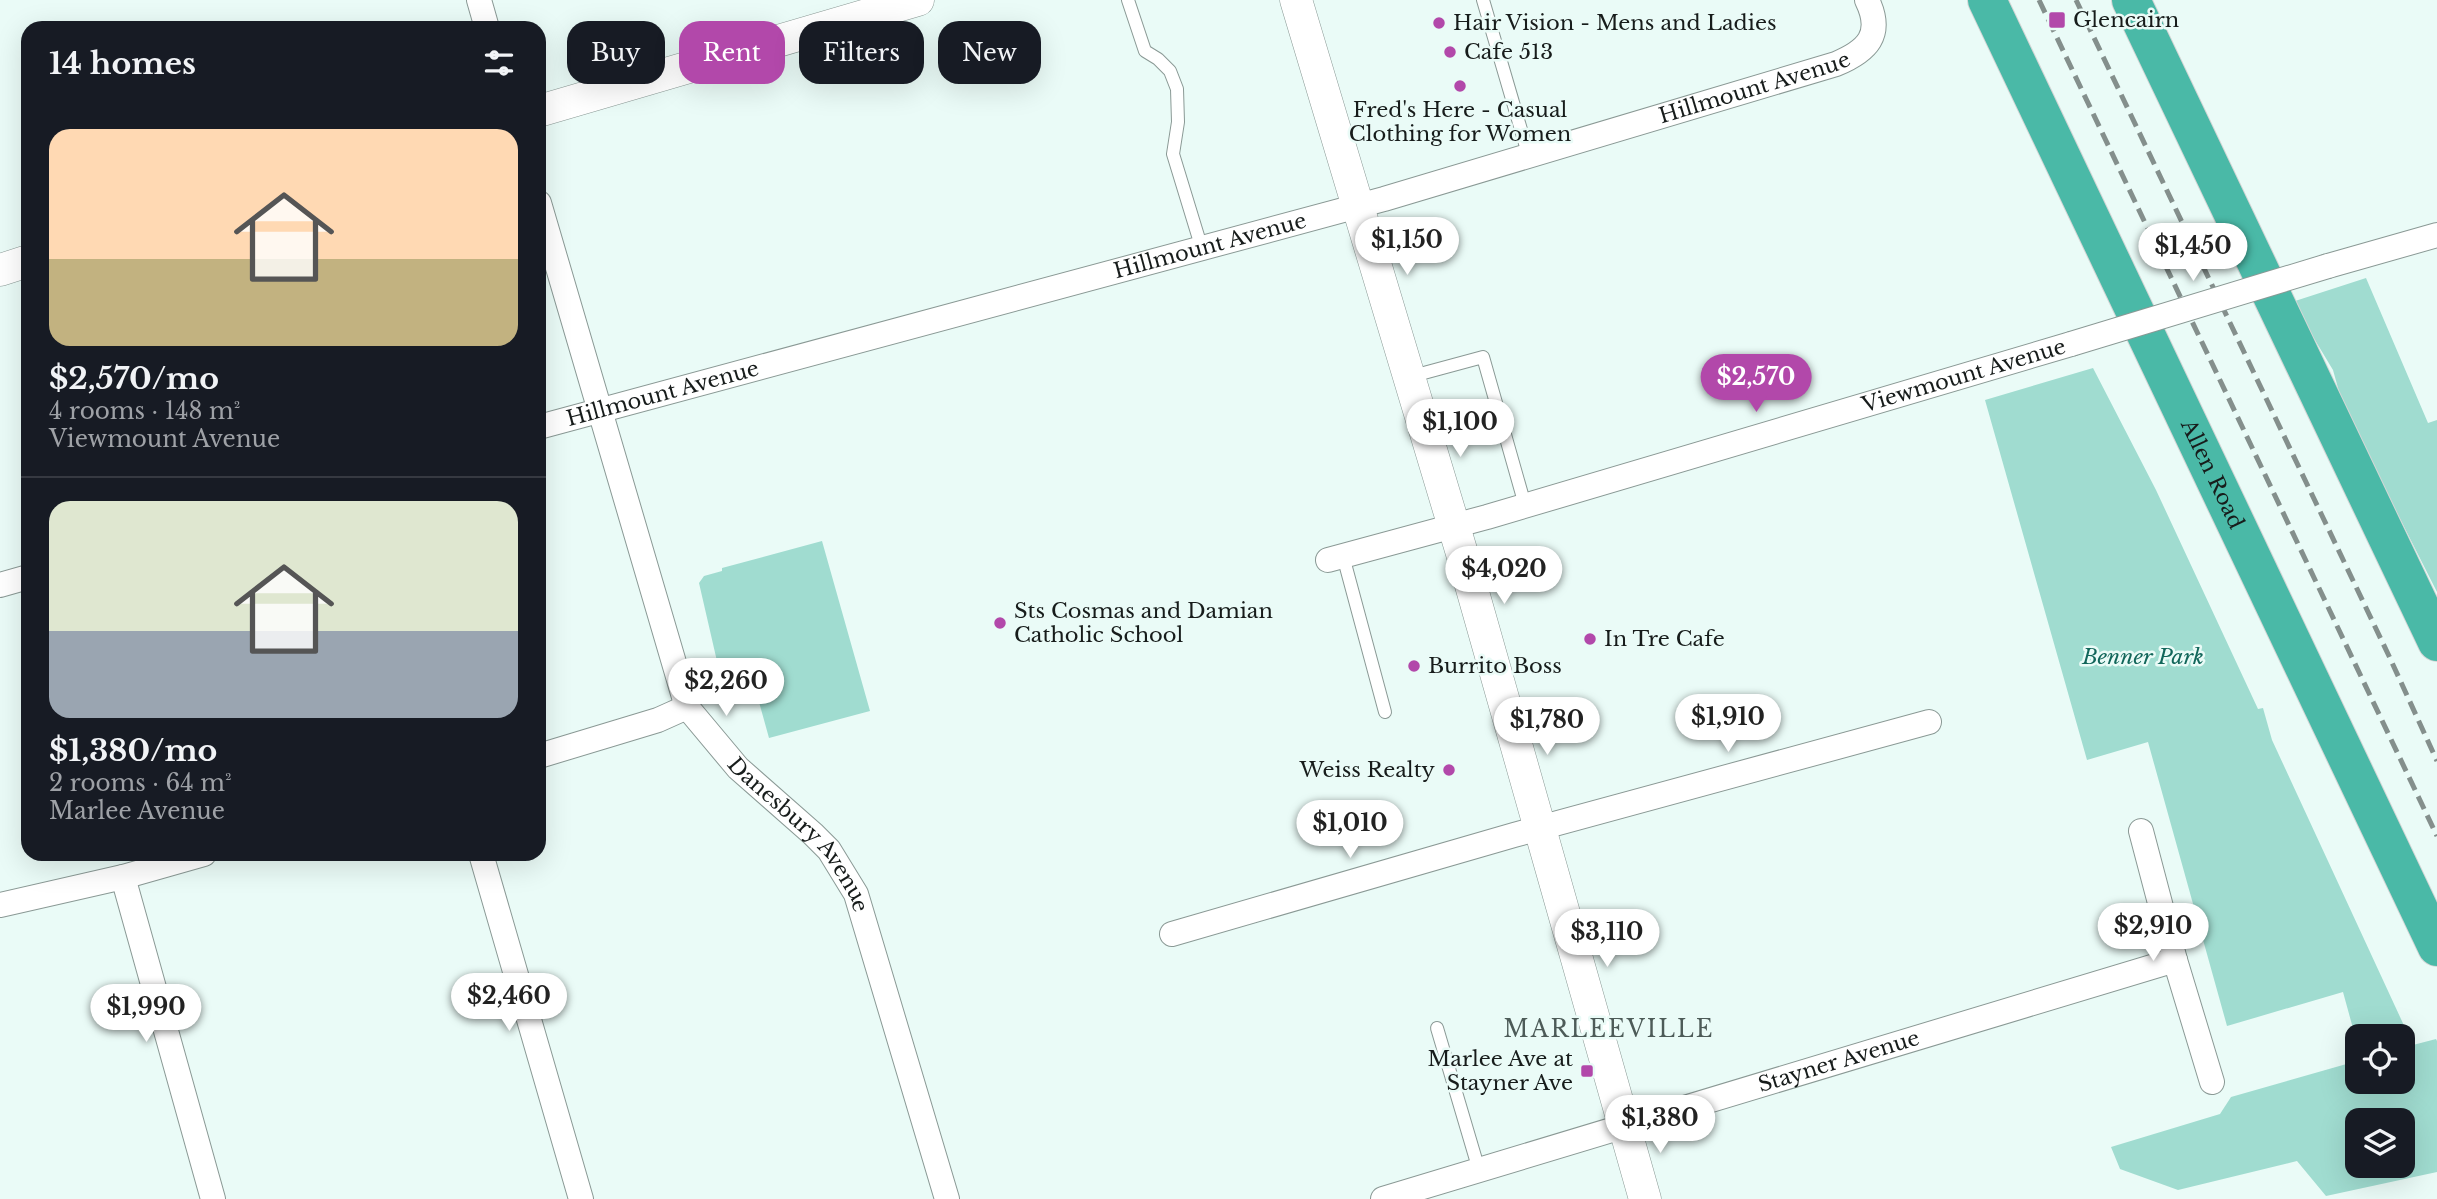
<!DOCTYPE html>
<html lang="en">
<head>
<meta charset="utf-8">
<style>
  :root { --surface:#171b24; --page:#20242c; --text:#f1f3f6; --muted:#9ea1a6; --line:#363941; --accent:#b248aa }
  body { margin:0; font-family:"Libre Baskerville",serif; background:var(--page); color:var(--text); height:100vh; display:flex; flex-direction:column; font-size:26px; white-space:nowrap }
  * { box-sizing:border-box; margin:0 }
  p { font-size:23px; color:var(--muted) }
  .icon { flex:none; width:38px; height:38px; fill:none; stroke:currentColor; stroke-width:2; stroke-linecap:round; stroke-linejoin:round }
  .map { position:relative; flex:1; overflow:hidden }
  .sheet { position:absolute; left:21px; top:21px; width:525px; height:840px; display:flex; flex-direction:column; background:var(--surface); border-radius:21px; box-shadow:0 7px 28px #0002 }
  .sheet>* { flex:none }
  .hud { position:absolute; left:567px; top:21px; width:665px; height:63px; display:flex; gap:14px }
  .buttons { position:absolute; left:2345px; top:1024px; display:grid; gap:14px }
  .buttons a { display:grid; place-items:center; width:70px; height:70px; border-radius:14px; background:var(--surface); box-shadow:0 7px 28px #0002; font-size:35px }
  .price { position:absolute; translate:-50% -60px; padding:0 16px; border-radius:24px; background:#fff; color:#222; font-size:23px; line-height:46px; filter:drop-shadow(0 2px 4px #0008) }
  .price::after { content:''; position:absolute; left:50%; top:42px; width:21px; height:16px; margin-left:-10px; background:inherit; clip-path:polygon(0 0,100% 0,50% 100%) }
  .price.on { background:var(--accent); color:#fff }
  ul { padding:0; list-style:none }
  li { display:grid; align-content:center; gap:14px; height:371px; padding:0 28px }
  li+li { border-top:2px solid var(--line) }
  li span { display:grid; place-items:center; height:217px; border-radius:21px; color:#555 }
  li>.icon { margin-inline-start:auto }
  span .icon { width:126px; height:126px; fill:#fffc; stroke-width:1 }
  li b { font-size:30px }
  h2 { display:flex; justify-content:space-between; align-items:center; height:84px; padding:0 28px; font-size:30px }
  .pill { padding:0 24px; border-radius:21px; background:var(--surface); box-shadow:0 7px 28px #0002; font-size:24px; line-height:63px }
  .pill.on { background:var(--accent); color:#fff }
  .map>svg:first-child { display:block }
  .green { fill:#a0dcd0; fill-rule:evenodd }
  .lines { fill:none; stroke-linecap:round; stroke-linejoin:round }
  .service-casing { stroke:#8a9995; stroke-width:14 }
  .minor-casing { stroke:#8a9995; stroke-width:26 }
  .tertiary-casing { stroke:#8a9995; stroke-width:33 }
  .motorway-casing { stroke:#d5d6d6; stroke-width:40 }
  .service { stroke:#fff; stroke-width:12 }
  .minor { stroke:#fff; stroke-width:24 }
  .tertiary { stroke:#fff; stroke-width:32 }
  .motorway { stroke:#4ab9a7; stroke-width:38 }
  .rail { stroke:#848f8c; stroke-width:5; stroke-dasharray:14 7; stroke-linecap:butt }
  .minor-bridge-casing { stroke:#8a9995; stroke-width:26; stroke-linecap:butt }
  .minor-bridge { stroke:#fff; stroke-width:24 }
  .poi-dot { fill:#b248aa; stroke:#eafbf7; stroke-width:2.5 }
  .labels { text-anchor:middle; stroke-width:5; stroke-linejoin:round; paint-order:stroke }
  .poi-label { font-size:21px; fill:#171c1b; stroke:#eafbf7; text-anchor:start }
  .street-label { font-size:21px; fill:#171c1b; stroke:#eafbf7 }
  .park-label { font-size:21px; font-style:italic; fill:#11665a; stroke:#eafbf7 }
  .neighbourhood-label { font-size:23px; letter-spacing:2px; fill:#4d5b58; stroke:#eafbf7 }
</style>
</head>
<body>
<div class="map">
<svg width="2437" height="1199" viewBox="0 0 2437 1199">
  <rect width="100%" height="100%" fill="#eafbf7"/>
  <!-- green -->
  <g class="green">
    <path d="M2366,278l62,145 9,-3v172l-94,-186 -10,-36 -41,-68z"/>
    <path d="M2093,368l63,122 102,219 5,-1 9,32 141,305 23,-6 1,2v131l-111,24 -29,-35 -119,29 -58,-21 -9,-22 109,-33 11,-17 126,-36v21h46v-46h-46v7l-14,-51 -116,34 -79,-284 -61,18 -102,-360zM2357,1120h46v46h-46z"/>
    <path d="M822,541l48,170 -101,27 -18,-65 -11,6 -18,4 -23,-100 5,-7 18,-5v-3z"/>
  </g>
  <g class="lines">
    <defs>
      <g id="service">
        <path d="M1128,0l17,51 13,8 12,12 7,18 1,33 -5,32 29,95"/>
        <path d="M1483,0l46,157"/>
        <path d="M1409,377l74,-20 42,148"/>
        <path d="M1343,556l42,156"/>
        <path d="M1437,1028l42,142"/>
      </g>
      <g id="minor">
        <path d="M479,0l8,28"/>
        <path id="s1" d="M539,203l148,504 51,61 75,66 16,16 27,44 91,305"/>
        <path d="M2328,266l109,-31"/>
        <path id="s2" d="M539,427l845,-228 452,-135c31,-13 48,-29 31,-64"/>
        <path id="s3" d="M1328,560l159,-43 584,-173"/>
        <path d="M0,585l28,-8"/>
        <path d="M539,756l119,-36 29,-13"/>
        <path d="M2141,831l34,129 37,122"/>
        <path d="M481,854l100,345"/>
        <path d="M123,877l90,322"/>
        <path d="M0,905l123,-28 81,-23"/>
        <path d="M1172,934l342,-99 415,-113"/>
        <path id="s4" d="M1383,1199l792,-239"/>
      </g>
      <g id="tertiary">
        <path d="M1296,0l165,550 184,649"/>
        <path d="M539,111l379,-111"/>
        <path d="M0,270l28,-9"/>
      </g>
      <g id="motorway">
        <path id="s5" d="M1987,0l450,947"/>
        <path d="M2131,0l306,642"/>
      </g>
    </defs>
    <!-- service casing -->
    <use href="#service" class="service-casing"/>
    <!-- minor casing -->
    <use href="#minor" class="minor-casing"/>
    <!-- tertiary casing -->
    <use href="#tertiary" class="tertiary-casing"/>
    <!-- motorway casing -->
    <use href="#motorway" class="motorway-casing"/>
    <!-- service -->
    <use href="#service" class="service"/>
    <!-- minor -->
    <use href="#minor" class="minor"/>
    <!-- tertiary -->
    <use href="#tertiary" class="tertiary"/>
    <!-- motorway -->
    <use href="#motorway" class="motorway"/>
    <!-- rail -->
    <g class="rail">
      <path d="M2039,0l398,836"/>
      <path d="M2076,0l313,656 48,105"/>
    </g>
    <defs>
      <path id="minor-bridge" d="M2071,344l257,-78"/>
    </defs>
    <!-- minor-bridge casing -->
    <use href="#minor-bridge" class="minor-bridge-casing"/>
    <!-- minor-bridge -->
    <use href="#minor-bridge" class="minor-bridge"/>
  </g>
  <!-- markers -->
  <g class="poi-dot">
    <rect x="2048" y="11" width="18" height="18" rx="3.5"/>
    <circle cx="1439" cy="23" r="7"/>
    <circle cx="1450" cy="52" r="7"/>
    <circle cx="1460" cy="86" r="7"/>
    <circle cx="1000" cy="623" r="7"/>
    <circle cx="1590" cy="639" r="7"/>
    <circle cx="1414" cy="666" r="7"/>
    <circle cx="1449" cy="770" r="7"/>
    <rect x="1580" y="1064" width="14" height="14" rx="3.5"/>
  </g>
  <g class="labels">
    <!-- poi labels -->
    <g class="poi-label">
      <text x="2073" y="27">Glencairn</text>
      <text x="1453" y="30">Hair Vision - Mens and Ladies</text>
      <text x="1464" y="59">Cafe 513</text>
      <text x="1460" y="117" text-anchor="middle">Fred's Here - Casual<tspan x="1460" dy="24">Clothing for Women</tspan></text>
      <text x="1014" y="618">Sts Cosmas and Damian<tspan x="1014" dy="24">Catholic School</tspan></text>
      <text x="1604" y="646">In Tre Cafe</text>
      <text x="1428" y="673">Burrito Boss</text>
      <text x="1435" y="777" text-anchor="end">Weiss Realty</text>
      <text x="1573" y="1066" text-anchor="end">Marlee Ave at<tspan x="1573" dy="24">Stayner Ave</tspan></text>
    </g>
    <!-- street labels -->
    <g class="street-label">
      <text dy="7" stroke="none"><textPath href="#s2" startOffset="1262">Hillmount Avenue</textPath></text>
      <text dy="7" stroke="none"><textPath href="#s2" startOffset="695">Hillmount Avenue</textPath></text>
      <text dy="7" stroke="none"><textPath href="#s3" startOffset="662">Viewmount Avenue</textPath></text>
      <text dy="7" stroke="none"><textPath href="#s2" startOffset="128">Hillmount Avenue</textPath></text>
      <text dy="7" stroke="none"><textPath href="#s5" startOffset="525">Allen Road</textPath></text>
      <text dy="7" stroke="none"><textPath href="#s1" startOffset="696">Danesbury Avenue</textPath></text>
      <text dy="7" stroke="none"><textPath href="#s4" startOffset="476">Stayner Avenue</textPath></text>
    </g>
    <!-- park labels -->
    <g class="park-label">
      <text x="2143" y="664">Benner Park</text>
    </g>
    <!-- neighbourhood labels -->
    <g class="neighbourhood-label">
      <text x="1609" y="1037">MARLEEVILLE</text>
    </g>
  </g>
</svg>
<div class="buttons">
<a><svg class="icon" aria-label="locate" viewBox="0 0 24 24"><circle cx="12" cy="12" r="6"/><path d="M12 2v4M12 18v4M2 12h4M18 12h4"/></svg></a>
<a><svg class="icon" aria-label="layers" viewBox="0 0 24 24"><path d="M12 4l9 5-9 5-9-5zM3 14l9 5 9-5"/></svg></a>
</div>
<b class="price" style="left:1407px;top:277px">$1,150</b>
<b class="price" style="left:2193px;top:283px">$1,450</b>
<b class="price on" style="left:1756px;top:414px">$2,570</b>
<b class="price" style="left:1460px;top:459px">$1,100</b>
<b class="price" style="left:1504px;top:606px">$4,020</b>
<b class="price" style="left:726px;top:718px">$2,260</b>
<b class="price" style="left:1728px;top:754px">$1,910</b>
<b class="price" style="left:1547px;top:757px">$1,780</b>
<b class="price" style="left:1350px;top:860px">$1,010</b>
<b class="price" style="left:2153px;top:963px">$2,910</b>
<b class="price" style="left:1607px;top:969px">$3,110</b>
<b class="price" style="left:509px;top:1033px">$2,460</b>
<b class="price" style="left:146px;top:1044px">$1,990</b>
<b class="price" style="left:1660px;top:1155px">$1,380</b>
<div class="hud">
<a class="pill">Buy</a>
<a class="pill on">Rent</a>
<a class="pill">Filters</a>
<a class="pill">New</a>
</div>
<section class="sheet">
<h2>14 homes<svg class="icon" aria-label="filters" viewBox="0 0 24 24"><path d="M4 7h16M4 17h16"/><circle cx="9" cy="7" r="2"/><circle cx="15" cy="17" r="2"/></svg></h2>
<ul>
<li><span style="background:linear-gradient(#ffd9b3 60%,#c2b280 0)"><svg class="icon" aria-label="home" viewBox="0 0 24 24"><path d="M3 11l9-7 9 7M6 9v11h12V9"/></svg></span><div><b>$2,570/mo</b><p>4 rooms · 148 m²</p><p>Viewmount Avenue</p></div></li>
<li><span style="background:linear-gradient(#dfe7d0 60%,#9aa5b1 0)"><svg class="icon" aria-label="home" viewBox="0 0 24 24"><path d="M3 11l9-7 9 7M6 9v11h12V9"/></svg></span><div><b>$1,380/mo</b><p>2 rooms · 64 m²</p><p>Marlee Avenue</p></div></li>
</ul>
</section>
</div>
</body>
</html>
